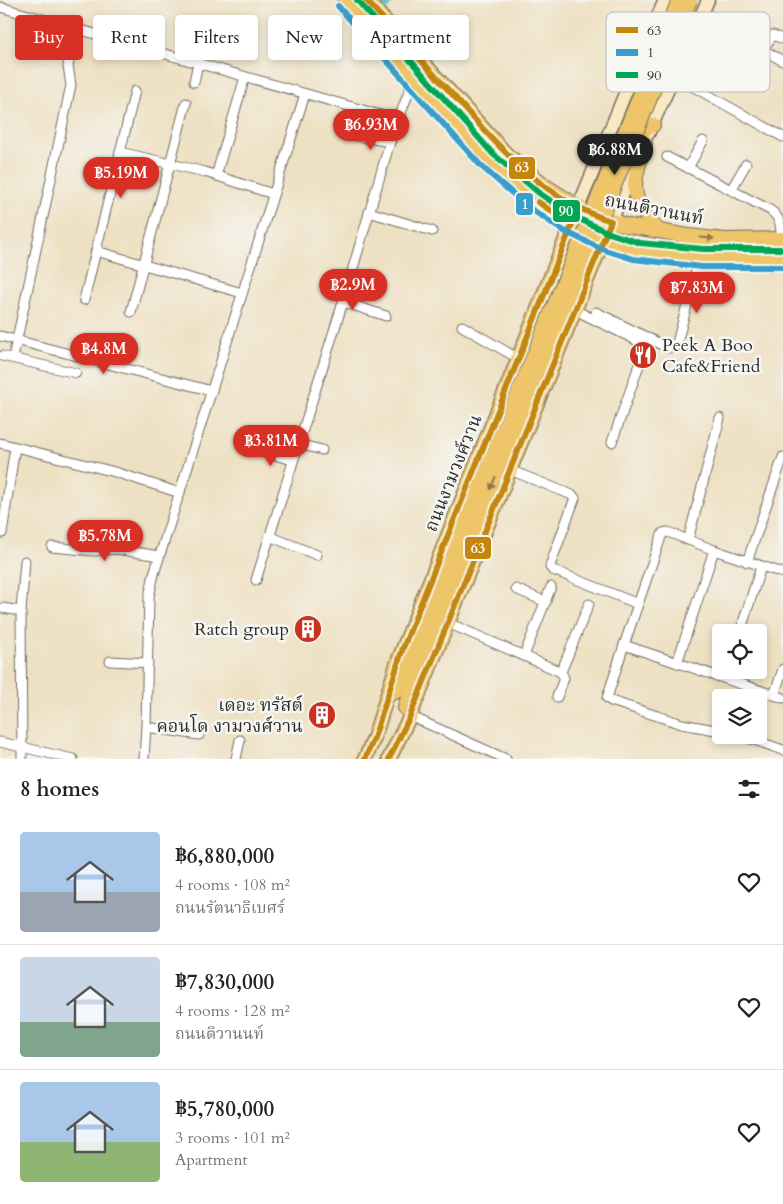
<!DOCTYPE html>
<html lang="en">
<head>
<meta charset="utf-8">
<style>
  :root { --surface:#fff; --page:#f2f2f2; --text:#222; --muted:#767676; --line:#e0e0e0; --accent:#d93025 }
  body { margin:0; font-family:Cardo,"Noto Serif Thai",serif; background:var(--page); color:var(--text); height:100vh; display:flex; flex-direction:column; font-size:19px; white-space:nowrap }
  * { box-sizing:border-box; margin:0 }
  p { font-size:16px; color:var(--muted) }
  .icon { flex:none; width:28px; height:28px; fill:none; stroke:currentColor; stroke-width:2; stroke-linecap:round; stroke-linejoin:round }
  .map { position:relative; height:759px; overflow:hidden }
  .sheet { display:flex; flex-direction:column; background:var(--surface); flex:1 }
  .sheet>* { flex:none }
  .banner { position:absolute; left:15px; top:15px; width:500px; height:45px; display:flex; gap:10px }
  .fabs { position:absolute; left:712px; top:624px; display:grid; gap:10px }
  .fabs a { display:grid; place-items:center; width:55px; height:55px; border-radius:5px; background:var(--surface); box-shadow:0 2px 8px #0003; font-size:25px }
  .price { position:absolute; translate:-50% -42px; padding:0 11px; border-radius:18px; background:var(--accent); color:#fff; font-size:16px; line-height:32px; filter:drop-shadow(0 1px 2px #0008) }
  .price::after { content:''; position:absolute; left:50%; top:30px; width:15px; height:11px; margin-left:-8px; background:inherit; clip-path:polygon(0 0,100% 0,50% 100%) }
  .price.current { background:#222; color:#fff }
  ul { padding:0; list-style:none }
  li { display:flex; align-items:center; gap:15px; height:125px; padding:0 20px }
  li+li { border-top:1px solid var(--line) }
  li span { display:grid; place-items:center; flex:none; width:140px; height:100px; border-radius:5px; color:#555 }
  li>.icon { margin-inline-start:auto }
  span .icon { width:60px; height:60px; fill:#fffc; stroke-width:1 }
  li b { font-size:21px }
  h2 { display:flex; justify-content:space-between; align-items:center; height:60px; padding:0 20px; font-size:21px }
  .tag { padding:0 18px; border-radius:5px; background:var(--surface); box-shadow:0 2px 8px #0003; font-size:18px; line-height:45px }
  .tag.current { background:var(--accent); color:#fff }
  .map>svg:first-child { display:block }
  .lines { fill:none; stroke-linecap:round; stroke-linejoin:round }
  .canal { stroke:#4ab8c5; stroke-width:9 }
  .minor-casing { stroke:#6f6a60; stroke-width:11 }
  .secondary-casing { stroke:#6f6a60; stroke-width:15 }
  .primary-casing { stroke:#6f6a60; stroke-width:16 }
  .minor { stroke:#fff; stroke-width:9 }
  .secondary { stroke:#f8e8c3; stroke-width:12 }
  .primary { stroke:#eec569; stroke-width:14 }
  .primary-bridge-casing { stroke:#6f6a60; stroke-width:16; stroke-linecap:butt }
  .primary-bridge { stroke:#eec569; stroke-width:14 }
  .bus-1-casing { stroke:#f6f6f2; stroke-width:10 }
  .bus-2-casing { stroke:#f6f6f2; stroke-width:10 }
  .bus-3-casing { stroke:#f6f6f2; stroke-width:10 }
  .bus-1 { stroke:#c4870b; stroke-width:6 }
  .bus-2 { stroke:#399eca; stroke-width:6 }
  .bus-3 { stroke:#00a651; stroke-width:6 }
  .oneway { fill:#8c784a }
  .labels { text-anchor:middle; stroke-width:5; stroke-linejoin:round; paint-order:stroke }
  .street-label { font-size:18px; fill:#2b2b2b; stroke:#f6f6f2 }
  .poi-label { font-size:18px; fill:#2b2b2b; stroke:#f6f6f2; text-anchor:end }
  .key { fill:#f6f6f2; stroke:#b9b9b6; stroke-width:1 }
  .key-label { font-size:14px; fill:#2b2b2b }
  .line-badge { stroke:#f6f6f2; stroke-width:2 }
  .badge-label { font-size:14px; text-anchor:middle; font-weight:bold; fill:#fff }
</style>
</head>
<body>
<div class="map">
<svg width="783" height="759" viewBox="0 0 783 759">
  <rect width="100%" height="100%" fill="#f6f6f2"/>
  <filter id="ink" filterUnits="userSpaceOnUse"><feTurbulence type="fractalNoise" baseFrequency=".02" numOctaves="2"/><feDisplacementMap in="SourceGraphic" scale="10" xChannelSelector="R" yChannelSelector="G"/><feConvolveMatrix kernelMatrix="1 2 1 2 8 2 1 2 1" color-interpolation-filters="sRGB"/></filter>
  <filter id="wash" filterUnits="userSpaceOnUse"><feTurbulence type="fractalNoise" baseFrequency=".0096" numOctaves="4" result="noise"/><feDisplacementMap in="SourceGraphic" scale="20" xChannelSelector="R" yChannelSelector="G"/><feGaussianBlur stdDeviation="1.12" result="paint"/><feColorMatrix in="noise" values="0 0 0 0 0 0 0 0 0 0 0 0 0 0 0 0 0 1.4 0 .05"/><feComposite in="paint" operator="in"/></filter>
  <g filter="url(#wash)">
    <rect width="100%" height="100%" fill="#eee0c2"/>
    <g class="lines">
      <!-- canal -->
      <path class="canal" d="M386,5l2,-5"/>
    </g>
  </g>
  <g filter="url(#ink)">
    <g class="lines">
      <defs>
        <g id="minor">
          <path d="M0,7l398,113"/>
          <path d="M701,15l82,46"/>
          <path d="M763,49l10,-14 10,4"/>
          <path d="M674,76l109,61"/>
          <path d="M194,82l4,-19"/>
          <path d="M357,136l33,6"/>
          <path d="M120,152l85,20 68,22"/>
          <path d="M667,157l103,53c11,8 11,16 11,29"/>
          <path d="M688,168l15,-27"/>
          <path d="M216,176l29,-99"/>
          <path d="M731,190l15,-26"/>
          <path d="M369,212l63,19"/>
          <path d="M96,251l146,42"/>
          <path d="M84,300l51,-209"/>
          <path d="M343,302l43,14"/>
          <path d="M575,310l67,33 3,3 -2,8 -31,88"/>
          <path d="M131,312l55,-209"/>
          <path d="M596,312l72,36 9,-5 22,-84"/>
          <path d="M462,326l57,33"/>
          <path d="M0,336l212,55"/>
          <path d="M2,356l74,17"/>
          <path d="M13,358l58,-273 -3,-19 8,-38"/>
          <path d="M0,443l115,29 65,21"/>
          <path d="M298,444l24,6"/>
          <path d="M255,450l38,10"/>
          <path d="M510,470l62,25 3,3 -24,65 -1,4 3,3 85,34"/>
          <path d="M2,533l13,-86"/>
          <path d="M269,536l48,19"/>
          <path d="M688,540l32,-122"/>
          <path d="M52,547l42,4 22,-2 43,7"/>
          <path d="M747,562l36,-105"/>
          <path d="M256,580l87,-278 47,-160 24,-64"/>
          <path d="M516,589l30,13"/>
          <path d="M2,608l19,3"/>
          <path d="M448,623l113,49 3,6 -7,19"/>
          <path d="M740,632l21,-65"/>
          <path d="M624,645l159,53"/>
          <path d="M524,656l27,-69"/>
          <path d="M110,661l38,2"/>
          <path d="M677,663l37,-113"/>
          <path d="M561,672l28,-68"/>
          <path d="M774,695l9,-26"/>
          <path d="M410,716l96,43"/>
          <path d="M146,727l53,8"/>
          <path d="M721,731l-39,-7 -71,-23 -4,-3 17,-53 37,-108 2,-4 5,-1 46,18 69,23"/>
          <path d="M740,735l43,15"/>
          <path d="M0,742l73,17"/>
          <path d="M22,759l-1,-148 4,-50"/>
          <path d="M144,759l2,-32 3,-130 5,-23 151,-480"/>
          <path d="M236,759l4,-19"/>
        </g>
        <g id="secondary">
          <path d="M648,134l60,-134"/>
          <path d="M578,208l60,-146 27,-62"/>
          <path d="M611,221l24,-55"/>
        </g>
        <g id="primary">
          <path d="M345,0l142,160c37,37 87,73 137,88 9,3 20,4 30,5 43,7 86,7 129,5"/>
          <path d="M366,0l140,154 41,33 46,29 36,10 59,10 37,4 58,-1"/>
          <path d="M630,139l9,-7 14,-7"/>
          <path d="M645,142c-12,44 -19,53 14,89"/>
          <path d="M395,692l24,-56"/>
          <path d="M405,708l9,-31 15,-37"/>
          <path d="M365,759l9,-21 23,-74 181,-456"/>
          <path d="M389,759l21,-43 201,-495"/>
        </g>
      </defs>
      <!-- minor casing -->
      <use href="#minor" class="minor-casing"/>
      <!-- secondary casing -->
      <use href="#secondary" class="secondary-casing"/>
      <!-- primary casing -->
      <use href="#primary" class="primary-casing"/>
      <!-- minor -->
      <use href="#minor" class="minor"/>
      <!-- secondary -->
      <use href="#secondary" class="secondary"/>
      <!-- primary -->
      <use href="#primary" class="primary"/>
      <defs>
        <g id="primary-bridge">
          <path d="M419,636l260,-636"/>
          <path d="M429,640l261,-640"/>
        </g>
      </defs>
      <!-- primary-bridge casing -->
      <use href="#primary-bridge" class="primary-bridge-casing"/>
      <!-- primary-bridge -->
      <use href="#primary-bridge" class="primary-bridge"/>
      <defs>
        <g id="bus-1">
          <path d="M366,0c29,32 58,64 87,95 45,51 91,105 158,126l-201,495 -21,43"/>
          <path d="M365,759l9,-21 29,-90 169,-423 -34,-23"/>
        </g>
        <path id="bus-2" d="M338,6l143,160 47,41 36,24 38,18 31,10 69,8h81"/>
        <path id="bus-3" d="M357,0l136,154 46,39 34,23 36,17 31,10 63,6h80"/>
      </defs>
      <!-- bus-1 casing -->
      <use href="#bus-1" class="bus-1-casing"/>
      <!-- bus-2 casing -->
      <use href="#bus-2" class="bus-2-casing"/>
      <!-- bus-3 casing -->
      <use href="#bus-3" class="bus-3-casing"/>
      <!-- bus-1 -->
      <use href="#bus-1" class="bus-1"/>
      <!-- bus-2 -->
      <use href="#bus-2" class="bus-2"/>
      <!-- bus-3 -->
      <use href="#bus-3" class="bus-3"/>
    </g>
    <!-- one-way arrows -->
    <defs><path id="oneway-solid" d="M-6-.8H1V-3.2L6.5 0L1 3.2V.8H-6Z" transform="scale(1.25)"/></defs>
    <g class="oneway">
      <use href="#oneway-solid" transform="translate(707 238) rotate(6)"/>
      <use href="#oneway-solid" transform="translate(493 483) rotate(112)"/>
    </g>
  </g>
  <!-- icons -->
  <defs>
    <symbol id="restaurant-disc" viewBox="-11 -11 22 22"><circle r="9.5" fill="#c8321e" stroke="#f6f6f2"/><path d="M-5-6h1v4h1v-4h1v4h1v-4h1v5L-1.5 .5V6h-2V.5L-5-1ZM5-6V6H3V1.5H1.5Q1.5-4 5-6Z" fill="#fff"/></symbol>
    <symbol id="building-disc" viewBox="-11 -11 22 22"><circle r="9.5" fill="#c8321e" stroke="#f6f6f2"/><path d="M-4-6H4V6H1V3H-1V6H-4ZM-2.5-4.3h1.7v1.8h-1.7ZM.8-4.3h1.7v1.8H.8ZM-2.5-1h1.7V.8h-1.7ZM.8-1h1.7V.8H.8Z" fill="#fff"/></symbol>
  </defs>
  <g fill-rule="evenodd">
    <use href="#restaurant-disc" x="627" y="339" width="32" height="32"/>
    <use href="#building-disc" x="292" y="613" width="32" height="32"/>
    <use href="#building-disc" x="306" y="699" width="32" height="32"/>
  </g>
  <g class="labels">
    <!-- street labels -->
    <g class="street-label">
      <text transform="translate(654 209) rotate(11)" y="6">ถนนติวานนท์</text>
      <text transform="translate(453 473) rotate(-68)" y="6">ถนนงามวงศ์วาน</text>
    </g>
    <!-- poi labels -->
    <g class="poi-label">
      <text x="662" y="351" text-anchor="start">Peek A Boo<tspan x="662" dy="21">Cafe&amp;Friend</tspan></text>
      <text x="289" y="635">Ratch group</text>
      <text x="303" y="711">เดอะ ทรัสต์<tspan x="303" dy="21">คอนโด งามวงศ์วาน</tspan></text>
    </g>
  </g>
  <!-- legend -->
  <rect x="606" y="12" width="164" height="80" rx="8" class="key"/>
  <rect x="616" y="27" width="22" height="6" fill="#c4870b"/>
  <rect x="616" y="49" width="22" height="7" fill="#399eca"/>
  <rect x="616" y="72" width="22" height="6" fill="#00a651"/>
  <g class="key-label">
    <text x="647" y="35">63</text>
    <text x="647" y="57">1</text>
    <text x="647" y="80">90</text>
  </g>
  <g class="line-badge">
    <rect x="508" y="156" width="28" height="24" rx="5" fill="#c4870b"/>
    <rect x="515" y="192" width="19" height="24" rx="5" fill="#399eca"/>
    <rect x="552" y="199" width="29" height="24" rx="5" fill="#00a651"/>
    <rect x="464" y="536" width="28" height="24" rx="5" fill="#c4870b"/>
  </g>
  <g class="badge-label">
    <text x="522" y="172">63</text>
    <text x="525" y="209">1</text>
    <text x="566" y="216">90</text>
    <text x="478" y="553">63</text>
  </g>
</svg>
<div class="fabs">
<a><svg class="icon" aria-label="locate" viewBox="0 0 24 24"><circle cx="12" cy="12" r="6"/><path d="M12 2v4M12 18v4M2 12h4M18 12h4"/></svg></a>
<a><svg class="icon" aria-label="layers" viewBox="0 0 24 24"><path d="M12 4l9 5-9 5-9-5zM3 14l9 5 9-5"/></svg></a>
</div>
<b class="price" style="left:371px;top:151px">฿6.93M</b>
<b class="price current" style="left:615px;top:176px">฿6.88M</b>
<b class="price" style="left:121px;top:199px">฿5.19M</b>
<b class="price" style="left:353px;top:311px">฿2.9M</b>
<b class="price" style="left:697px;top:314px">฿7.83M</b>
<b class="price" style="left:104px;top:375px">฿4.8M</b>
<b class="price" style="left:271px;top:467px">฿3.81M</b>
<b class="price" style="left:105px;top:562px">฿5.78M</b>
<div class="banner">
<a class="tag current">Buy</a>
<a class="tag">Rent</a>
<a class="tag">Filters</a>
<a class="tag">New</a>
<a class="tag">Apartment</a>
</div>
</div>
<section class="sheet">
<h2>8 homes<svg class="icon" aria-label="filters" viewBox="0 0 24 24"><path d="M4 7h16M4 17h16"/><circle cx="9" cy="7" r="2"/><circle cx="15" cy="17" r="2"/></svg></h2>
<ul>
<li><span style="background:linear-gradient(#a9c7e8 60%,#9aa5b1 0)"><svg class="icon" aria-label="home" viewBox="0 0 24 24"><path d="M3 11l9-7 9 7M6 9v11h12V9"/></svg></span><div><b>฿6,880,000</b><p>4 rooms · 108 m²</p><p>ถนนรัตนาธิเบศร์</p></div><svg class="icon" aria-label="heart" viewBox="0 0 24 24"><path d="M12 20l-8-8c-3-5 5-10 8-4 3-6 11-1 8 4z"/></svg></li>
<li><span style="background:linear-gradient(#c9d6e8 65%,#7fa58c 0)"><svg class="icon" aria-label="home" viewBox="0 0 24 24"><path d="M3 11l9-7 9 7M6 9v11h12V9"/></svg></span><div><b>฿7,830,000</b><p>4 rooms · 128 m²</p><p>ถนนติวานนท์</p></div><svg class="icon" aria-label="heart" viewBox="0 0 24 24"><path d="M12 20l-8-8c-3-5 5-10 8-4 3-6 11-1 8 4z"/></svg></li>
<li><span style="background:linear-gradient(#a9c7e8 60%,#8fb573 0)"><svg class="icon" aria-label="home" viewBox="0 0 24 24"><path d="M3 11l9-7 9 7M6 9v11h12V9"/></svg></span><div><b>฿5,780,000</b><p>3 rooms · 101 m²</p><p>Apartment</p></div><svg class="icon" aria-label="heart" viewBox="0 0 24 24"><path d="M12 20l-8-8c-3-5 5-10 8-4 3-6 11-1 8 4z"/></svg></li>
</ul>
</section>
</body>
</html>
